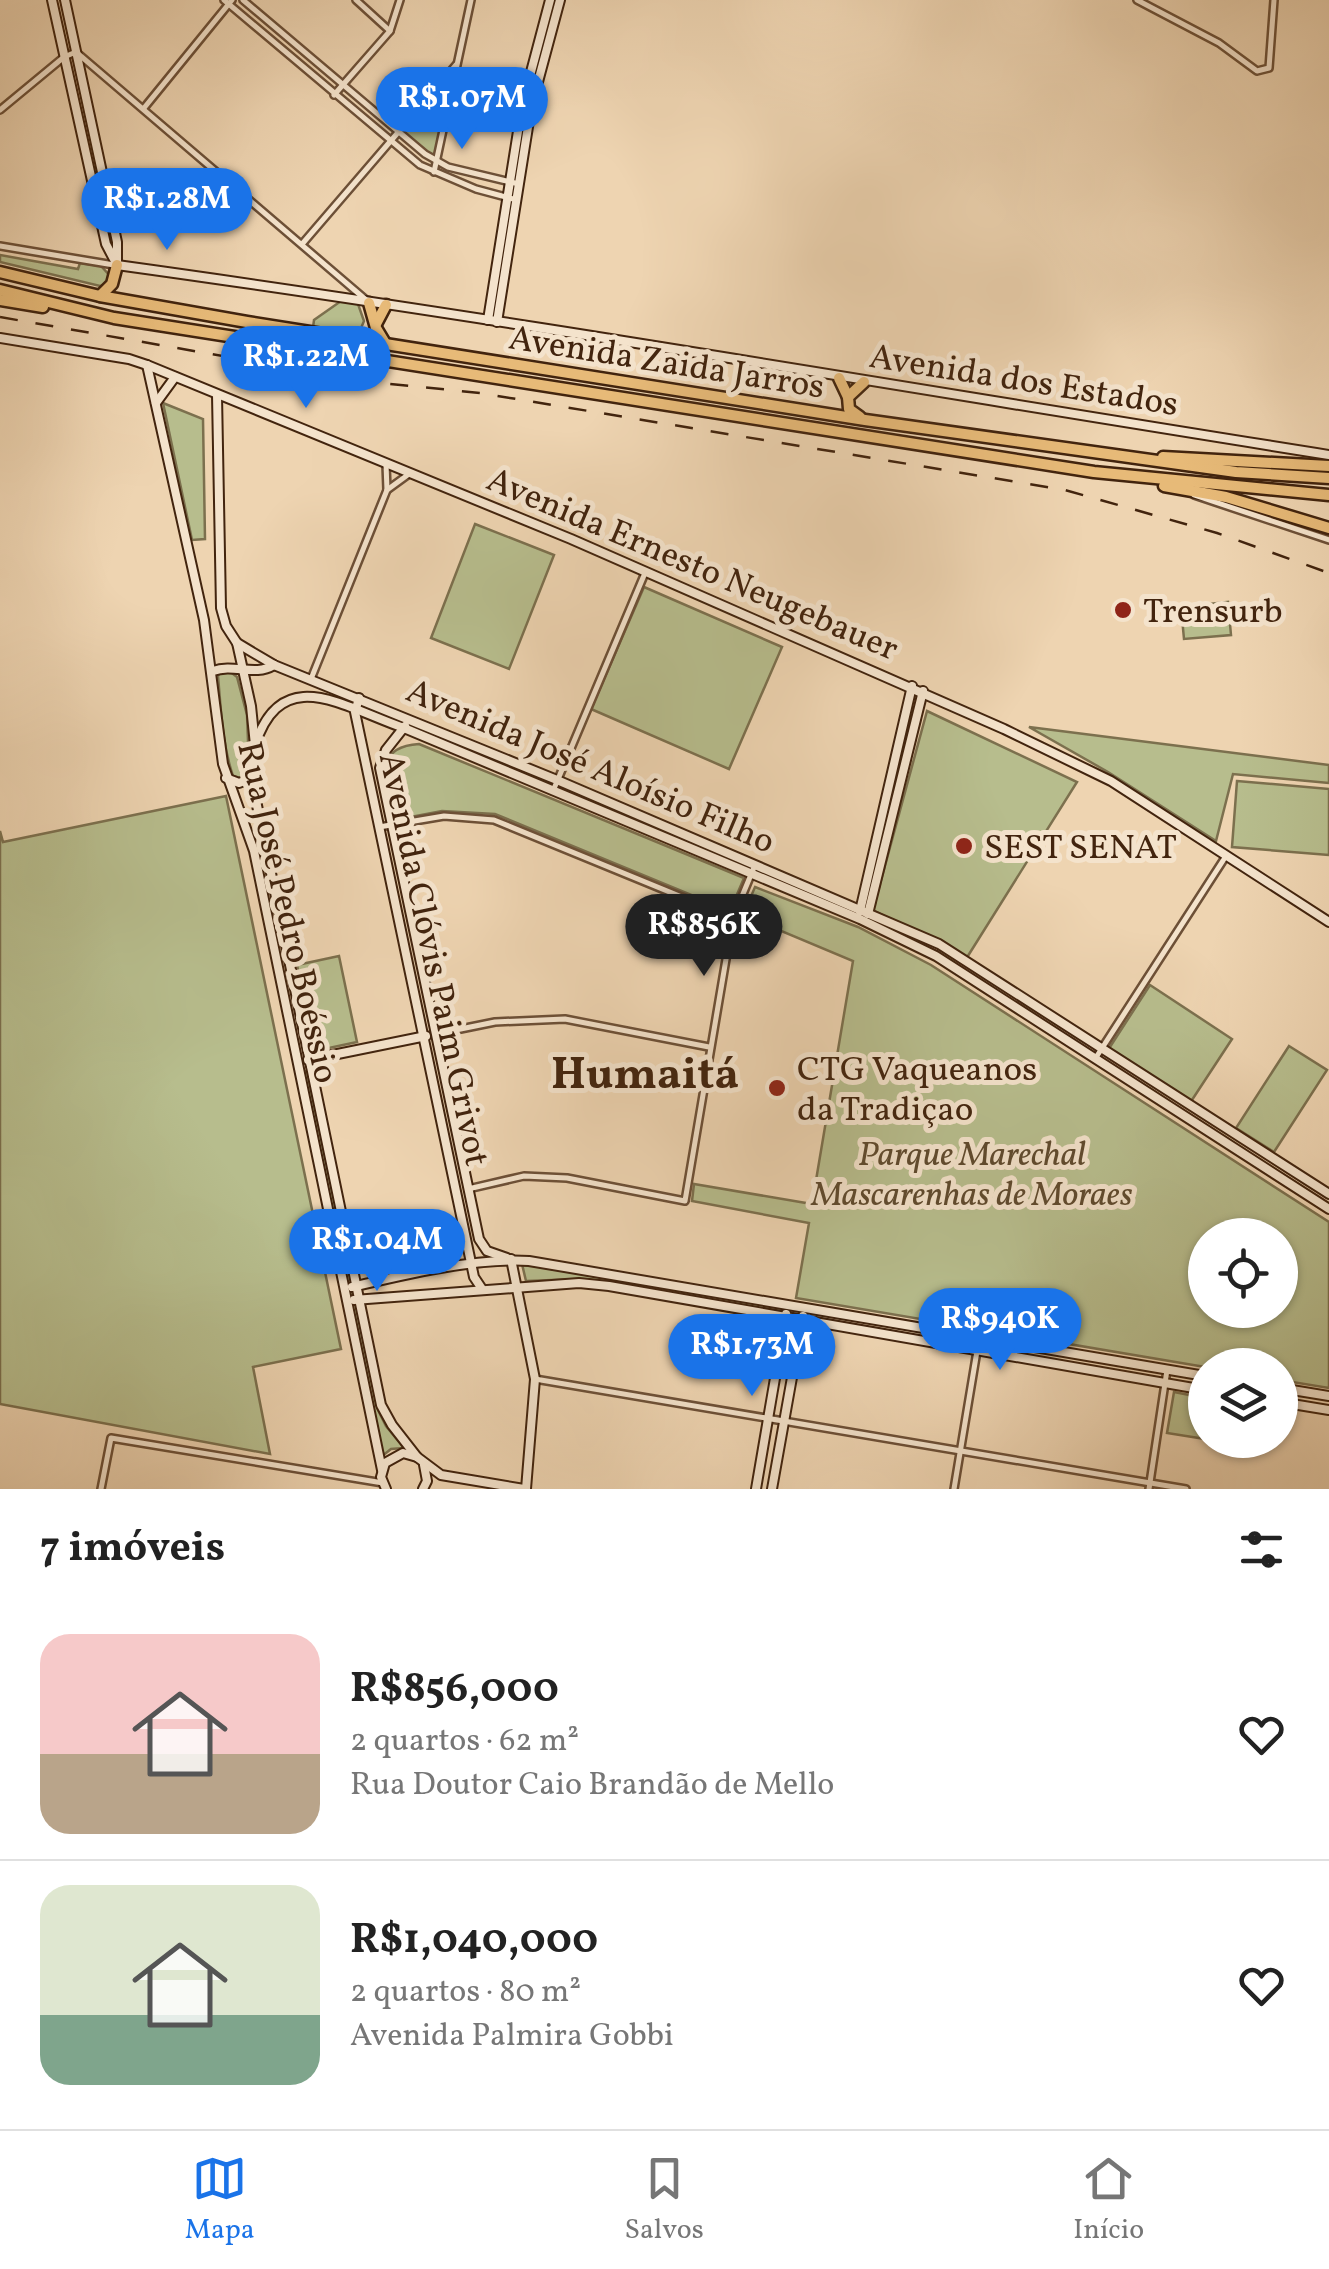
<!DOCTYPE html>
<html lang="pt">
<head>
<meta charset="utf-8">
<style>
  :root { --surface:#fff; --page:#f6f6f6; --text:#222; --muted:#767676; --line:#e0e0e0; --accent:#1a73e8 }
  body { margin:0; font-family:Vollkorn,serif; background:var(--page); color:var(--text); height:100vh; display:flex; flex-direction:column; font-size:38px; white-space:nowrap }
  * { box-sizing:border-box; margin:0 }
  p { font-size:32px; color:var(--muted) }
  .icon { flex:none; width:55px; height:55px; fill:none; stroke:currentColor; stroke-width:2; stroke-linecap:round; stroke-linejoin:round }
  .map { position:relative; height:1489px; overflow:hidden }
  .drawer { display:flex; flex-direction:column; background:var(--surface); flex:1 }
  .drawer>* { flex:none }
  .buttons { position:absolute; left:1188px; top:1218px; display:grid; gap:20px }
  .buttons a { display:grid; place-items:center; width:110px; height:110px; border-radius:50%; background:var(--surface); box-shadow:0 2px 8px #0004; font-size:50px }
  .price { position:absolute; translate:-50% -85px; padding:0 22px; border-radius:35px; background:var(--accent); color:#fff; font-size:32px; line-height:65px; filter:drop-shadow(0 2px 5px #0008) }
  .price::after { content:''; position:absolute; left:50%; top:60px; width:30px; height:22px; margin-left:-15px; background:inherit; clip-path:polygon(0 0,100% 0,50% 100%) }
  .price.current { background:#222; color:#fff }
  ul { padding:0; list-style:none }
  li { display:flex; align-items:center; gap:30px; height:250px; padding:0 40px }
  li+li { border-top:2px solid var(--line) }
  li span { display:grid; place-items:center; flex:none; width:280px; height:200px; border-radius:30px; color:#555 }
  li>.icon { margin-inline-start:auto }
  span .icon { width:120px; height:120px; fill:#fffc; stroke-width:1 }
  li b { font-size:42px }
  h2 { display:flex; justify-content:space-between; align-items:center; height:120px; padding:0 40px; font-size:42px }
  .menu { display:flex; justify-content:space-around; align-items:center; height:140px; border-top:2px solid var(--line); background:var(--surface); font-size:28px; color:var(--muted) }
  .menu a { display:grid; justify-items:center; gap:5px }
  .menu .current { color:var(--accent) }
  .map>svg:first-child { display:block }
  .green { fill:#b7bd8d; stroke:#7c704e; stroke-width:2.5; fill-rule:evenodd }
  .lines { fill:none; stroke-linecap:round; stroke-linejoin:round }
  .street-casing { stroke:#6d5037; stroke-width:10 }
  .secondary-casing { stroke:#42240e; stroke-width:12 }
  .highway-casing { stroke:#42240e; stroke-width:15 }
  .street { stroke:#f4e3cc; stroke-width:5 }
  .secondary { stroke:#f4e3cc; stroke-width:8 }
  .highway { stroke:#e7ba78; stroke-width:10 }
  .rail { stroke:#42240e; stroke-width:2.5; stroke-dasharray:18 18; stroke-linecap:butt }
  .poi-dot { fill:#8f2418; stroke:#f4e3cc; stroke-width:4 }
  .labels { text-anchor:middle; stroke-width:10; stroke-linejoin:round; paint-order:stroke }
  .street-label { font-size:35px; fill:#42240e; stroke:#f4e3cc }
  .poi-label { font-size:35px; fill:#42240e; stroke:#f4e3cc; text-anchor:start }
  .park-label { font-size:35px; font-style:italic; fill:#5f4a2e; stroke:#f4e3cc }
  .district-label { font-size:45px; font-weight:bold; fill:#42240e; stroke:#f4e3cc }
</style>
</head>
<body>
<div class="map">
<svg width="1329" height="1489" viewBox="0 0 1329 1489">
  <rect width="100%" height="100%" fill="#eed4b1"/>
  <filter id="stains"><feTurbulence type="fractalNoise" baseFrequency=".002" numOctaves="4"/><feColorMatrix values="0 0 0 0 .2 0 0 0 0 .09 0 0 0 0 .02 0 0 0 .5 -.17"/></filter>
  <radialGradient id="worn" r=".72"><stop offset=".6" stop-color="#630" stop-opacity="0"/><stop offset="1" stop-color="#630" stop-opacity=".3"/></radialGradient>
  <!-- green -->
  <g class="green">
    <path d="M442,89l5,3 -12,67 -33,-26z"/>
    <path d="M0,255l78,14 2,-6 21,3 10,11 -3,7 -8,2 -100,-24z"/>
    <path d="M341,301l17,3 6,17 -5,12 -46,-5 1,-8z"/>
    <path d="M163,403l40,16 2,120 -13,1z"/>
    <path d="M475,524l79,31 -45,114 -78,-31z"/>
    <path d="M644,587l138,60 -53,122 -138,-60z"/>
    <path d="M1228,602l3,33 -47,4 -3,-32z"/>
    <path d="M228,670l9,7 10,38 2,51 -2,8 -6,4 -8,-2c-11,-32 -12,-67 -15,-100l2,-4z"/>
    <path d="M927,711l150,71 -111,177 -93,-49z"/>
    <path d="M1029,727l300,38v18l-96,-9 -17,67 -108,-69z"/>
    <path d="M419,744l325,134 -14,33 -235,-97 -53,-3 -47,9c-7,-34 -26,-73 24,-76z"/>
    <path d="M1237,781l92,8v66l-97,-8z"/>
    <path d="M226,796l115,553 -88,18 17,87 -270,-50v-573l3,11z"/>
    <path d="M755,887l103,40 73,38 398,257v166l-49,-8v-15l-75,2 -409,-69 13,-75 -117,-22 2,-17 118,20 41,-243 -110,-46zM1280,1235v75h-75v-75z"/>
    <path d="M339,956l18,86 -42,9 -18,-86z"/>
    <path d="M1150,985l82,54 -42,64 -82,-53z"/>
    <path d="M1289,1046l38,24 -53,82 -38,-24z"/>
    <path d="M307,1071l71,339 8,16 18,22 -13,1 -10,8 -81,-385z"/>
    <path d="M522,1264l261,44 -1,4 -175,-30 -28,-3 -53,2z"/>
    <path d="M1174,1392l31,6v41l-38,-6z"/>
  </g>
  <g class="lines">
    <defs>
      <g id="street">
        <path d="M224,0l196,165 56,24 41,11"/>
        <path d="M243,0l182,154 23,13 71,17"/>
        <path d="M356,0l34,31"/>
        <path d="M1137,0l82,43 38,28 12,-3 5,-68"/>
        <path d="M334,95l56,-64 10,-31"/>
        <path d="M144,108l88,-108"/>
        <path d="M0,110l64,-53 12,-5 289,247"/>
        <path d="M434,172l37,-172"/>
        <path d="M303,243l153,-178"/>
        <path d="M0,246l114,19"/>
        <path d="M387,490l22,-16"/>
        <path d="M1194,495l135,45"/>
        <path d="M311,679l76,-189 -1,-26"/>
        <path d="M553,791l92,-218"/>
        <path d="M379,827l65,-11 50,4 239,98"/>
        <path d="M436,1034l59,-12 70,-3 144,28"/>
        <path d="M1095,1059l131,-203"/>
        <path d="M468,1189l56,-13 43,2 118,23 48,-283 22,-53"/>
        <path d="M535,1379l651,110"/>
        <path d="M101,1489l10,-51 272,45"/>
        <path d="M954,1489l25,-150"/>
        <path d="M1149,1489l18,-119"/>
      </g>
      <g id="secondary">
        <path d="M52,0l54,244 11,21"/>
        <path d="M65,0l52,242v19"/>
        <path d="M117,265c405,56 808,126 1212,190"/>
        <path d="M488,320l34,-214 28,-106"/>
        <path d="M497,322l34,-214 29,-108"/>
        <path d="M0,338l129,21 18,6 424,174 433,190 107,52 218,141"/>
        <path d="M147,365l57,255 19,144 31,87 128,619"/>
        <path d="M217,395l4,213 5,18 11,17 14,63 4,39 -2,41 128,619 11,20 25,32"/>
        <path d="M156,403l19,-26"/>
        <path d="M237,643l37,22 283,115 382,164 390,250"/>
        <path d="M213,671c21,-8 41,6 61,-6"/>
        <path d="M359,698l-4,14 119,565 8,12"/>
        <path d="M405,726l-19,24 -6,18 99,471 8,12 20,7"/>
        <path d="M255,745c27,-83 88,-38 149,-17l456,191 76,37 393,253"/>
        <path d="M226,778l13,5 13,-5"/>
        <path d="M860,911l52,-225"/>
        <path d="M868,914l55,-223"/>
        <path d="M308,1060l118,-24"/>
        <path d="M511,1259l24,120 -9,110"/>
        <path d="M352,1287c50,-12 127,-30 177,-26l676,115"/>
        <path d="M354,1300l225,-17 30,3 596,104"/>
        <path d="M1280,1388l49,8"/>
        <path d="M1280,1402l49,8"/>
        <path d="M386,1489l-5,-12 4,-14 18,-10 14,4 24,18 83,14"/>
        <path d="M423,1489l4,-8 -3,-16"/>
        <path d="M756,1489l30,-175"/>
        <path d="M772,1489l31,-173"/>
      </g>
      <g id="highway">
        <path d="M0,272l100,24 147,26 618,98 371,52 93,6"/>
        <path d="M0,290l114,28 980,154 235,23"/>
        <path d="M100,296l12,-12 5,-19"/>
        <path d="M0,300l43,7"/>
        <path d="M369,303l7,25 9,15"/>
        <path d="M376,324l10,-19"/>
        <path d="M839,378l9,19"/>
        <path d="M860,417l-11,-8 -1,-12 16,-15"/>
        <path d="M1163,457l166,9"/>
        <path d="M1164,486l62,11 103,31"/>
      </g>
    </defs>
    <!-- street casing -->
    <use href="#street" class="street-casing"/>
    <!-- secondary casing -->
    <use href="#secondary" class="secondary-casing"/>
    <!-- highway casing -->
    <use href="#highway" class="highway-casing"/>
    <!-- street -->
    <use href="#street" class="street"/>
    <!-- secondary -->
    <use href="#secondary" class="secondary"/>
    <!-- highway -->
    <use href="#highway" class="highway"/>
    <!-- rail -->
    <path class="rail" d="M0,317l371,65 109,11 585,97 152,43 112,40"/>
  </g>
  <!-- markers -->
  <g class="poi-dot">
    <circle cx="1123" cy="610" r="10"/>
    <circle cx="964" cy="846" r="10"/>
    <circle cx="777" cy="1088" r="10"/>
  </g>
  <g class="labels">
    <!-- street labels -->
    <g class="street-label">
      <text transform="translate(667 361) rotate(9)" y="12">Avenida Zaida Jarros</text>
      <text transform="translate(1024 379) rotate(9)" y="12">Avenida dos Estados</text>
      <text transform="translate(693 563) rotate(23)" y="12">Avenida Ernesto Neugebauer</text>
      <text transform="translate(591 765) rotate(23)" y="12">Avenida José Aloísio Filho</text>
      <text transform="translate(289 912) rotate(77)" y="12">Rua José Pedro Boéssio</text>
      <text transform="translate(435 959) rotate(78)" y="12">Avenida Clóvis Paim Grivot</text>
    </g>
    <!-- poi labels -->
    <g class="poi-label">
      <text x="1143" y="622">Trensurb</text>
      <text x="984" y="858">SEST SENAT</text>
      <text x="797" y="1080">CTG Vaqueanos<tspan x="797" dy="40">da Tradiçao</tspan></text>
    </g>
    <!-- park labels -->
    <g class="park-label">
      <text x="972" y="1165">Parque Marechal<tspan x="972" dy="40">Mascarenhas de Moraes</tspan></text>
    </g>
    <!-- district labels -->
    <g class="district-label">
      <text x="645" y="1088">Humaitá</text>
    </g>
  </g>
  <rect width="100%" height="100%" filter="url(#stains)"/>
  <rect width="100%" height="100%" fill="url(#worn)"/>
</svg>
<div class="buttons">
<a><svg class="icon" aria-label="locate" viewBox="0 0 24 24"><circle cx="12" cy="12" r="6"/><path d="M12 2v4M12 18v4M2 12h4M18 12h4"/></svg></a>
<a><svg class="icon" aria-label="layers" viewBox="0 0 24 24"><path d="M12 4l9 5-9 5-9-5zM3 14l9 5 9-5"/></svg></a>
</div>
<b class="price" style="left:462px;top:152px">R$1.07M</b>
<b class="price" style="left:167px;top:253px">R$1.28M</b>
<b class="price" style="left:306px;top:411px">R$1.22M</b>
<b class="price current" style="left:704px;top:979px">R$856K</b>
<b class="price" style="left:377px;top:1294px">R$1.04M</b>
<b class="price" style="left:1000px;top:1373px">R$940K</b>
<b class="price" style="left:752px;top:1399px">R$1.73M</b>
</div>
<section class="drawer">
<h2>7 imóveis<svg class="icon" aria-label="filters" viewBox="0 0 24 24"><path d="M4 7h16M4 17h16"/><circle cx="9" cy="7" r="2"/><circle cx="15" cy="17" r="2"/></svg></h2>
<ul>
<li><span style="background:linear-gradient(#f6c9c9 60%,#b9a48a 0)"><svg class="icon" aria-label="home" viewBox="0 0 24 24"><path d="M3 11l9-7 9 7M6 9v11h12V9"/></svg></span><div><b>R$856,000</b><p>2 quartos · 62 m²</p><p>Rua Doutor Caio Brandão de Mello</p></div><svg class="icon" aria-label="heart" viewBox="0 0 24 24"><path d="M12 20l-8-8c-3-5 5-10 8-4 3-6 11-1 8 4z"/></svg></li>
<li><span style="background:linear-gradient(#dfe7d0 65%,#7fa58c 0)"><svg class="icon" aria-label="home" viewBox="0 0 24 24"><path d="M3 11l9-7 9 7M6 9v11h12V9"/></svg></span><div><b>R$1,040,000</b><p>2 quartos · 80 m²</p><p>Avenida Palmira Gobbi</p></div><svg class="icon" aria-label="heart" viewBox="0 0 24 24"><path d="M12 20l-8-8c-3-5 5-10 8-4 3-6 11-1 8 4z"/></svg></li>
</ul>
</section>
<nav class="menu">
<a class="current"><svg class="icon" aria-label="map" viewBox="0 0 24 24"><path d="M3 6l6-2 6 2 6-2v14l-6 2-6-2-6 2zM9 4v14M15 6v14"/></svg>Mapa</a>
<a><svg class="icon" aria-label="saved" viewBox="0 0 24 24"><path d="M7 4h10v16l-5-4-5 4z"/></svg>Salvos</a>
<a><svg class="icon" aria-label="home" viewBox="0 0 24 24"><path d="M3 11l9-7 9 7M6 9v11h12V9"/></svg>Início</a>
</nav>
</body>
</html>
